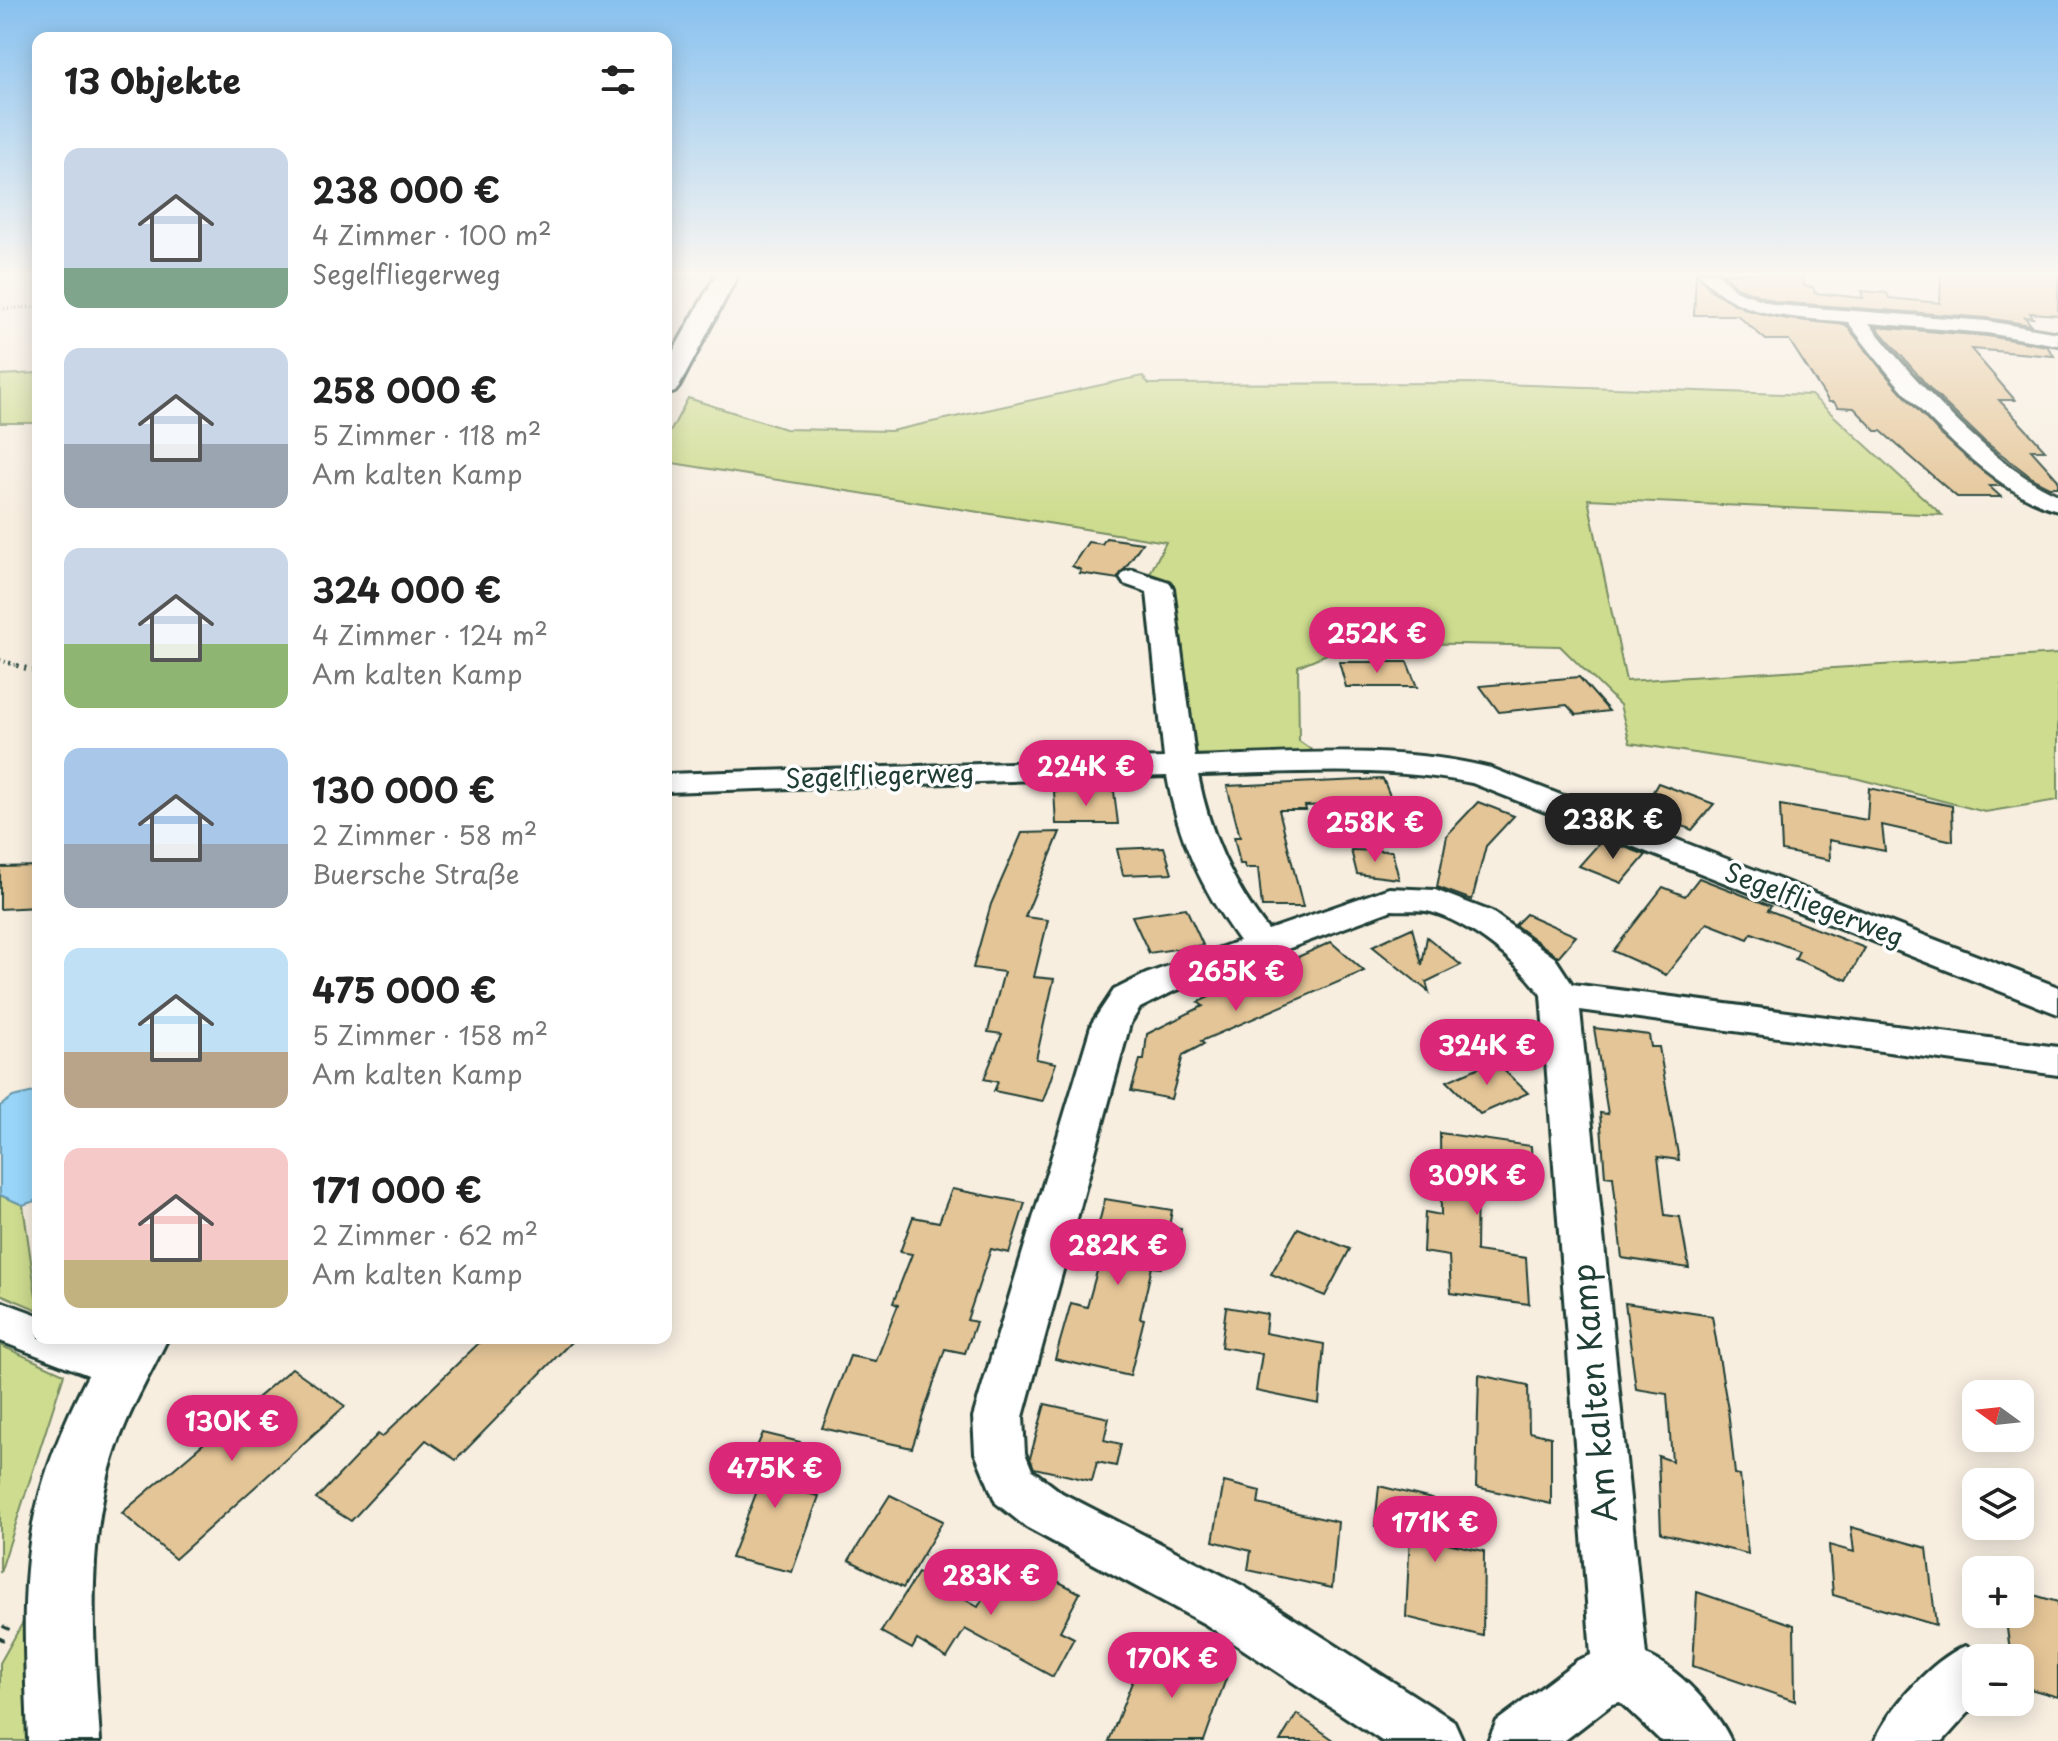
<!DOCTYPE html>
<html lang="de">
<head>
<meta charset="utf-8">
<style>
  :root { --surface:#fff; --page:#f2f2f2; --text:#222; --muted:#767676; --accent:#db2777 }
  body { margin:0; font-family:"Playpen Sans",sans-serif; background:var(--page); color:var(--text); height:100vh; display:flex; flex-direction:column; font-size:30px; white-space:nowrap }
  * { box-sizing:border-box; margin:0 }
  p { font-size:26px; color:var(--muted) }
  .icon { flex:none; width:44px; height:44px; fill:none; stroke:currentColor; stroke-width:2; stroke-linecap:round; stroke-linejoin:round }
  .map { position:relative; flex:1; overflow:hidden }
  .details { position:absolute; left:32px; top:32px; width:640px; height:1312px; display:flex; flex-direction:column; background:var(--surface); border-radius:16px; box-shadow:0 4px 20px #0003 }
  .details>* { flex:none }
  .needle { width:52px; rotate:285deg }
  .controls { position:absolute; left:1962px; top:1380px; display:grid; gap:16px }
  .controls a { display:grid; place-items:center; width:72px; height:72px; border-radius:16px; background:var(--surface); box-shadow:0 4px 20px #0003; font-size:40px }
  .price { position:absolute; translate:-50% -68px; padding:0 18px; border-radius:28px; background:var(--accent); color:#fff; font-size:26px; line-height:52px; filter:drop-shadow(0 2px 4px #0008) }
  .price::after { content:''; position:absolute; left:50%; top:48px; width:24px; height:18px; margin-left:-12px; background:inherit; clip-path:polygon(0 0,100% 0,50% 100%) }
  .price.current { background:#222; color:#fff }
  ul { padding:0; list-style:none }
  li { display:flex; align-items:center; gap:24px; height:200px; padding:0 32px }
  li span { display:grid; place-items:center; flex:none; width:224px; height:160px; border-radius:16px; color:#555 }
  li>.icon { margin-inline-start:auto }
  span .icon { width:96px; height:96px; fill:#fffc; stroke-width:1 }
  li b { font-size:34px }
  h2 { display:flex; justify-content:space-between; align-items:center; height:96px; padding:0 32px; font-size:34px }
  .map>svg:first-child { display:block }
  .green { fill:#cedc8f; stroke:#768c62; stroke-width:2 }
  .water { fill:#98d5f9; stroke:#6898aa; stroke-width:2 }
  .building { fill:#e4c597; stroke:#1f3d34; stroke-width:2 }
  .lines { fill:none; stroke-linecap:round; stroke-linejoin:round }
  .minor-casing { stroke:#1f3d34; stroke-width:6 }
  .major-casing { stroke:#1f3d34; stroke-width:6 }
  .path-far3 { stroke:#1f3d34; stroke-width:3; stroke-dasharray:1 3; stroke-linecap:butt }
  .path-far2 { stroke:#1f3d34; stroke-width:4; stroke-dasharray:1 4; stroke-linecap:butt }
  .path-far1 { stroke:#1f3d34; stroke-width:5; stroke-dasharray:2 6; stroke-linecap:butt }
  .path { stroke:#1f3d34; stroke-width:8; stroke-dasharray:3 9; stroke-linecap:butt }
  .minor { fill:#fff; fill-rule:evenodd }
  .major { fill:#fff; fill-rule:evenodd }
  .labels { text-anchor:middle; stroke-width:7; stroke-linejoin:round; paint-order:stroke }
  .street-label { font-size:26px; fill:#1f3d34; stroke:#fff }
  .near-street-label { font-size:32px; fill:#1f3d34; stroke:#fff }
</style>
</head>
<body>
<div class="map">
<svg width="2058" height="1741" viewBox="0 0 2058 1741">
  <rect width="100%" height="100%" fill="#f7eee0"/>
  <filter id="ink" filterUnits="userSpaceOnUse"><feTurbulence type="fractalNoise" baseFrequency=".0125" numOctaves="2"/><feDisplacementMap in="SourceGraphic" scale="16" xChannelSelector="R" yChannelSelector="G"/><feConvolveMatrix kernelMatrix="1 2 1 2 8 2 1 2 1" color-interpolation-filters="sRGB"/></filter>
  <g filter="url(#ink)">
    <!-- green -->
    <g class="green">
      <path d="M38,373v50h-38v-48z"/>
      <path d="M1142,376l7,8 321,-1 341,12 131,120 -354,-16 38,182 432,-27v146l-73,12 -134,-35 -221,-34 -10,-38 -60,-59 -204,-4 -58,24 1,75 30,21 -149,5 -20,-178 -15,-6 21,-41 -500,-80v-22l22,-42 97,31 106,2z"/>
      <path d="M0,1195l23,10 15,105 -38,-16z"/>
      <path d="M0,1345l64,29 -64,199z"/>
      <path d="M32,1606l-4,135h-28v-78z"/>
    </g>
    <!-- water -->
    <path class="water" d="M38,1091v109l-15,5 -23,-10v-89l13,-9z"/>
    <!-- building -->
    <g class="building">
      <path d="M1696,273l16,18 35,19 40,9 59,6 41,51 53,58 62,52h-13l12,11h-44l-76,-66h-5l-22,-23 -16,-1 -4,-5h-5l-40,-62h-23l-29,-25h-43z"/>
      <path d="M1723,273h78l3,13 9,1 2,6 48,5 -2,-7 26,2 2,5 51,5 1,-30h117v42l-28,-2 3,5 -8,-1 6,8 -44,-7 -210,-16 -40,-15z"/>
      <path d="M1876,327l111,9 60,10 7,10 -83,-7 44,51h-16l46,50h-14l27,30v7h-9l-14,-7 -51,-39 -51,-49z"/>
      <path d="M1106,538l36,5 -24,36 -39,-6 2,-3 -9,-4 16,-24 14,2z"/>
      <path d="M1339,662h68l10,25h-71z"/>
      <path d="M1579,677l30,34 -33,4 -9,-10 -68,7 -19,-26z"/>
      <path d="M1383,779l10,24 -88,3 1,4h-27l24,97h-41l-4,-39h-13l-1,-4h-4l-6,-27h6l-13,-51z"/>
      <path d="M1658,783l56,21 -22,26 -19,-8 -8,10 -29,-11z"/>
      <path d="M1869,788l83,18 1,35 -71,-16 3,26 -56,-11 1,20 -48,-9 -2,-46 87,15z"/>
      <path d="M1054,791h60l4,33h-62z"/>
      <path d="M1478,802l36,14 -28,30 -14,54 -35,-13 10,-52z"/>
      <path d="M1060,832l-35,85 23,3 -14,57 20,2 -18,80 20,4 -13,38 -49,-10 4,-9 -14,-3 18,-45 -14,-2 16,-60 -31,-4 18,-64 31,-71z"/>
      <path d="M1603,839l43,16 -24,28 -43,-17z"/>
      <path d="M1164,847l8,26 -49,2 -6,-26z"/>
      <path d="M1351,850l41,1 7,28 -42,-5z"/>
      <path d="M38,866v41l-38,2v-42z"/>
      <path d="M1699,878l72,28 -3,4 97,38 -18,32 -52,-21 4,-8 -47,-18 -4,6 -41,-16 -41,52 -53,-24 50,-64 22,9z"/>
      <path d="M1186,908l17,37 -54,8 -17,-37z"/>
      <path d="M1526,914l50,22 -18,21 -43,-32z"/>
      <path d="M1412,928l10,37 5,-28 34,28 -35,17 3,10 -57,-46z"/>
      <path d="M1331,942l33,29 -163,70 3,3 -21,11 -12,44 -40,-8 9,-31h4l3,-26 56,-28 -5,-4z"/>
      <path d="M1594,1028l55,7 2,12h8l20,113 -21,-3 7,58 15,2 9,51 -67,-10 -9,-81 -8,-1 -5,-63 8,1z"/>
      <path d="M1494,1061l34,32 -48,21 -33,-33z"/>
      <path d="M1440,1133l91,13 2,41 -56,-8 -1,72 50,7 3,46 -78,-11 -2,-37 -26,-4 2,-40 16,3z"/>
      <path d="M952,1189l73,14 -16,50 -18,-4 -24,71 9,2 -11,31 -20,-4 -33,99 -90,-20 28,-72 26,5 22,-56 -5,-2 19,-49 -12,-2 13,-35 26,5z"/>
      <path d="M1105,1199l67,11 -3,17 12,2 -4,25 -12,-2 -4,16 -9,-1 -12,51 4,1 -14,57 -75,-17 16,-56 16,4 14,-50 -10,-2z"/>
      <path d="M1298,1228l52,21 -25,47 -54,-22z"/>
      <path d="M1625,1303l87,13 16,94 7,64 5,1 8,79 -87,-21 -3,-77 14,5 -5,-67 -31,-5z"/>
      <path d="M1226,1307l41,7 -2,19 59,11 -5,60 -63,-13 6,-37 -41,-7z"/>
      <path d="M484,1338h91l-119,122 -30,-20 -75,81 -35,-22 62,-65 4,3z"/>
      <path d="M292,1368l53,38 -170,153 -53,-46z"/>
      <path d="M1479,1375l49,10 1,47 22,5v67l-75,-17z"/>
      <path d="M1045,1404l64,14 -5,22 17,4 -5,22 -19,-4 -5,19 -58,-13 -4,-10z"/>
      <path d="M763,1433l37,9 -18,46 37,8 -27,76 -61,-14 33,-85 -17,-4z"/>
      <path d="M1224,1482l36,9 -2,13 80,18 -6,66 -84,-18 3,-19 -38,-10z"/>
      <path d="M1379,1486l65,16 -2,40 42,9 -1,85 -77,-19 4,-83 -35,-8z"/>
      <path d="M890,1495l53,26 -40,67 -54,-28z"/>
      <path d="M1851,1527l76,21 9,77 -103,-30 -4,-50 25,7z"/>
      <path d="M1019,1561l61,32 -20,38 14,7 -21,39 -88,-48 -18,29 -30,-18 -5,9 -31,-17 37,-59 60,34 22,-37 11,6z"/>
      <path d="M2020,1591l38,11v95l-38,-11v-28h-9l-6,-44h15z"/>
      <path d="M1697,1592l97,33 1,76 -102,-35z"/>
      <path d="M1166,1642l63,28 -25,71h-95l27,-69 15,7z"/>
      <path d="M1297,1714l38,27h-55z"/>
    </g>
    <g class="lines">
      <defs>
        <g id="minor">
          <path d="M1699,273h19l17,17 41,15 211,16 71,12v12l-71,-12 -118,-10c42,54 126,146 189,172v15c-74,-18 -166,-128 -210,-188 -53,-5 -113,-3 -149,-49z"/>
          <path d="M1133,570l36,12 4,6 22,169c98,-3 200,-13 296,11l567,219v27l-586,-231c-90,-18 -183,-10 -274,-8 12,60 34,108 70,155l121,-42 46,2 57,22 63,46 17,26 486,63v28l-478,-65 66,645c31,12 72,56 85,86h-70l-41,-39 -8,2 -48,37h-76l9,-20 81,-61 13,-5 -50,-660c-20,-32 -73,-73 -110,-83 -12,-3 -27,-1 -39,-2l-220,82 -32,16 -10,16 -107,393 2,36 7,17 30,23 181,93 211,135 9,20h-81l-177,-117 -179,-97 -30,-24 -21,-50 -2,-36 119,-394 22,-33 32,-16 93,-33c-37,-52 -61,-102 -72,-165l-501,16v-18l498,-16 -17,-166 -23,-8 -4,-6 4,-6z"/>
          <path d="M0,1301l38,14v23h61l40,14 7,15 -7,15 -17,6 -122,-47z"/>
          <path d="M1965,1646l20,8 1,4h-10l2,44 -35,39h-68c14,-33 57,-81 90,-95z"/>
        </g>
        <g id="major">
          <path d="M717,273h22l-60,114 -4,5 -9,3v-31z"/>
          <path d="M108,1338h60c-18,37 -39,72 -52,111 -32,95 -22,194 -16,292h-72c-2,-75 -9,-153 7,-227 14,-63 42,-120 73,-176z"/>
        </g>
      </defs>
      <!-- minor casing -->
      <use href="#minor" class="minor-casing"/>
      <!-- major casing -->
      <use href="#major" class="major-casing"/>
      <!-- path-far3 -->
      <g class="path-far3">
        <path d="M666,278l35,-1"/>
        <path d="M0,309l38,-2"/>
      </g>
      <!-- path-far2 -->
      <path class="path-far2" d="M0,660l15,5"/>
      <!-- path-far1 -->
      <path class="path-far1" d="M9,663l29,9"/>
      <!-- path -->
      <path class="path" d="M0,1640l10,-20"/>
      <!-- minor -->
      <use href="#minor" class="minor"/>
      <!-- major -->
      <use href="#major" class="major"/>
    </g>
  </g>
  <!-- sky -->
  <linearGradient id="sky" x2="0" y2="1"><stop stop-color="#88c1ef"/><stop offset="0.53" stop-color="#fbf7f1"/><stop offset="1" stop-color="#fbf7f1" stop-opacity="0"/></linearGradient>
  <rect width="2058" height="517" fill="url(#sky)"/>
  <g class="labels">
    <!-- street labels -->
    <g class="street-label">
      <text transform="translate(880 776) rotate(-2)" y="9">Segelfliegerweg</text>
      <text transform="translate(1814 905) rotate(21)" y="9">Segelfliegerweg</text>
    </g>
    <!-- near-street labels -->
    <g class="near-street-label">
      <text transform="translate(1595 1393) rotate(-95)" y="11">Am kalten Kamp</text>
    </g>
  </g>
</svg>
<div class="controls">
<a><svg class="needle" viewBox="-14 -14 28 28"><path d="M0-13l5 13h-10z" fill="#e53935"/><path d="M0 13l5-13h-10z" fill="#767676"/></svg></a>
<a><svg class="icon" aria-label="layers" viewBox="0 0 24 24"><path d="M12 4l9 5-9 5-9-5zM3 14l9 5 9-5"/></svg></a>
<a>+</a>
<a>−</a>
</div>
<b class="price" style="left:1377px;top:675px">252K €</b>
<b class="price" style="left:1086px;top:808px">224K €</b>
<b class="price current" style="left:1613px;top:861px">238K €</b>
<b class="price" style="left:1375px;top:864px">258K €</b>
<b class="price" style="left:1236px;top:1013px">265K €</b>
<b class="price" style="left:1487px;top:1087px">324K €</b>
<b class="price" style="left:1477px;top:1217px">309K €</b>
<b class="price" style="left:1118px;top:1287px">282K €</b>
<b class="price" style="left:232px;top:1463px">130K €</b>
<b class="price" style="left:775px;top:1510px">475K €</b>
<b class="price" style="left:1435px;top:1564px">171K €</b>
<b class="price" style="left:991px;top:1617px">283K €</b>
<b class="price" style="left:1172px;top:1700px">170K €</b>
<section class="details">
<h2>13 Objekte<svg class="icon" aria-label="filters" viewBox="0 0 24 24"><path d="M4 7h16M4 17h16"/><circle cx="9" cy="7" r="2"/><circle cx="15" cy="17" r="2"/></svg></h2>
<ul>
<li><span style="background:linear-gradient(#c9d6e8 75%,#7fa58c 0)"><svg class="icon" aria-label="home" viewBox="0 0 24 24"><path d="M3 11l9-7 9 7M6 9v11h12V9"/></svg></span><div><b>238 000 €</b><p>4 Zimmer · 100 m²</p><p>Segelfliegerweg</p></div></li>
<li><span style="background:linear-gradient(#c9d6e8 60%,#9aa5b1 0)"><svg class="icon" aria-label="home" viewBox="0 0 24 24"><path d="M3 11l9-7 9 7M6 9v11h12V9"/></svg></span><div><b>258 000 €</b><p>5 Zimmer · 118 m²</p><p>Am kalten Kamp</p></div></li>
<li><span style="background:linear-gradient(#c9d6e8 60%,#8fb573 0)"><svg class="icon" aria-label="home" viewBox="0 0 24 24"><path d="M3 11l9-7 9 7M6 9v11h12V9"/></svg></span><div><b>324 000 €</b><p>4 Zimmer · 124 m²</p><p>Am kalten Kamp</p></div></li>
<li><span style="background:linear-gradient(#a9c7e8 60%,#9aa5b1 0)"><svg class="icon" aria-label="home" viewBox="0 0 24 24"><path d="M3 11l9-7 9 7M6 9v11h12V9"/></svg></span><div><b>130 000 €</b><p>2 Zimmer · 58 m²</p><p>Buersche Straße</p></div></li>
<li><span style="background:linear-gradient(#bfe0f5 65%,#b9a48a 0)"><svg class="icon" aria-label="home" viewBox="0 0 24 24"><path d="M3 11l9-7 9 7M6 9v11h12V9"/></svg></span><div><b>475 000 €</b><p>5 Zimmer · 158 m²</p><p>Am kalten Kamp</p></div></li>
<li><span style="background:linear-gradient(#f6c9c9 70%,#c2b280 0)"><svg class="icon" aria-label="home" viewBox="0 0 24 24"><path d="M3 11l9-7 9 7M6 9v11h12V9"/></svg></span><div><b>171 000 €</b><p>2 Zimmer · 62 m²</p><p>Am kalten Kamp</p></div></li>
</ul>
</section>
</div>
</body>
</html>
